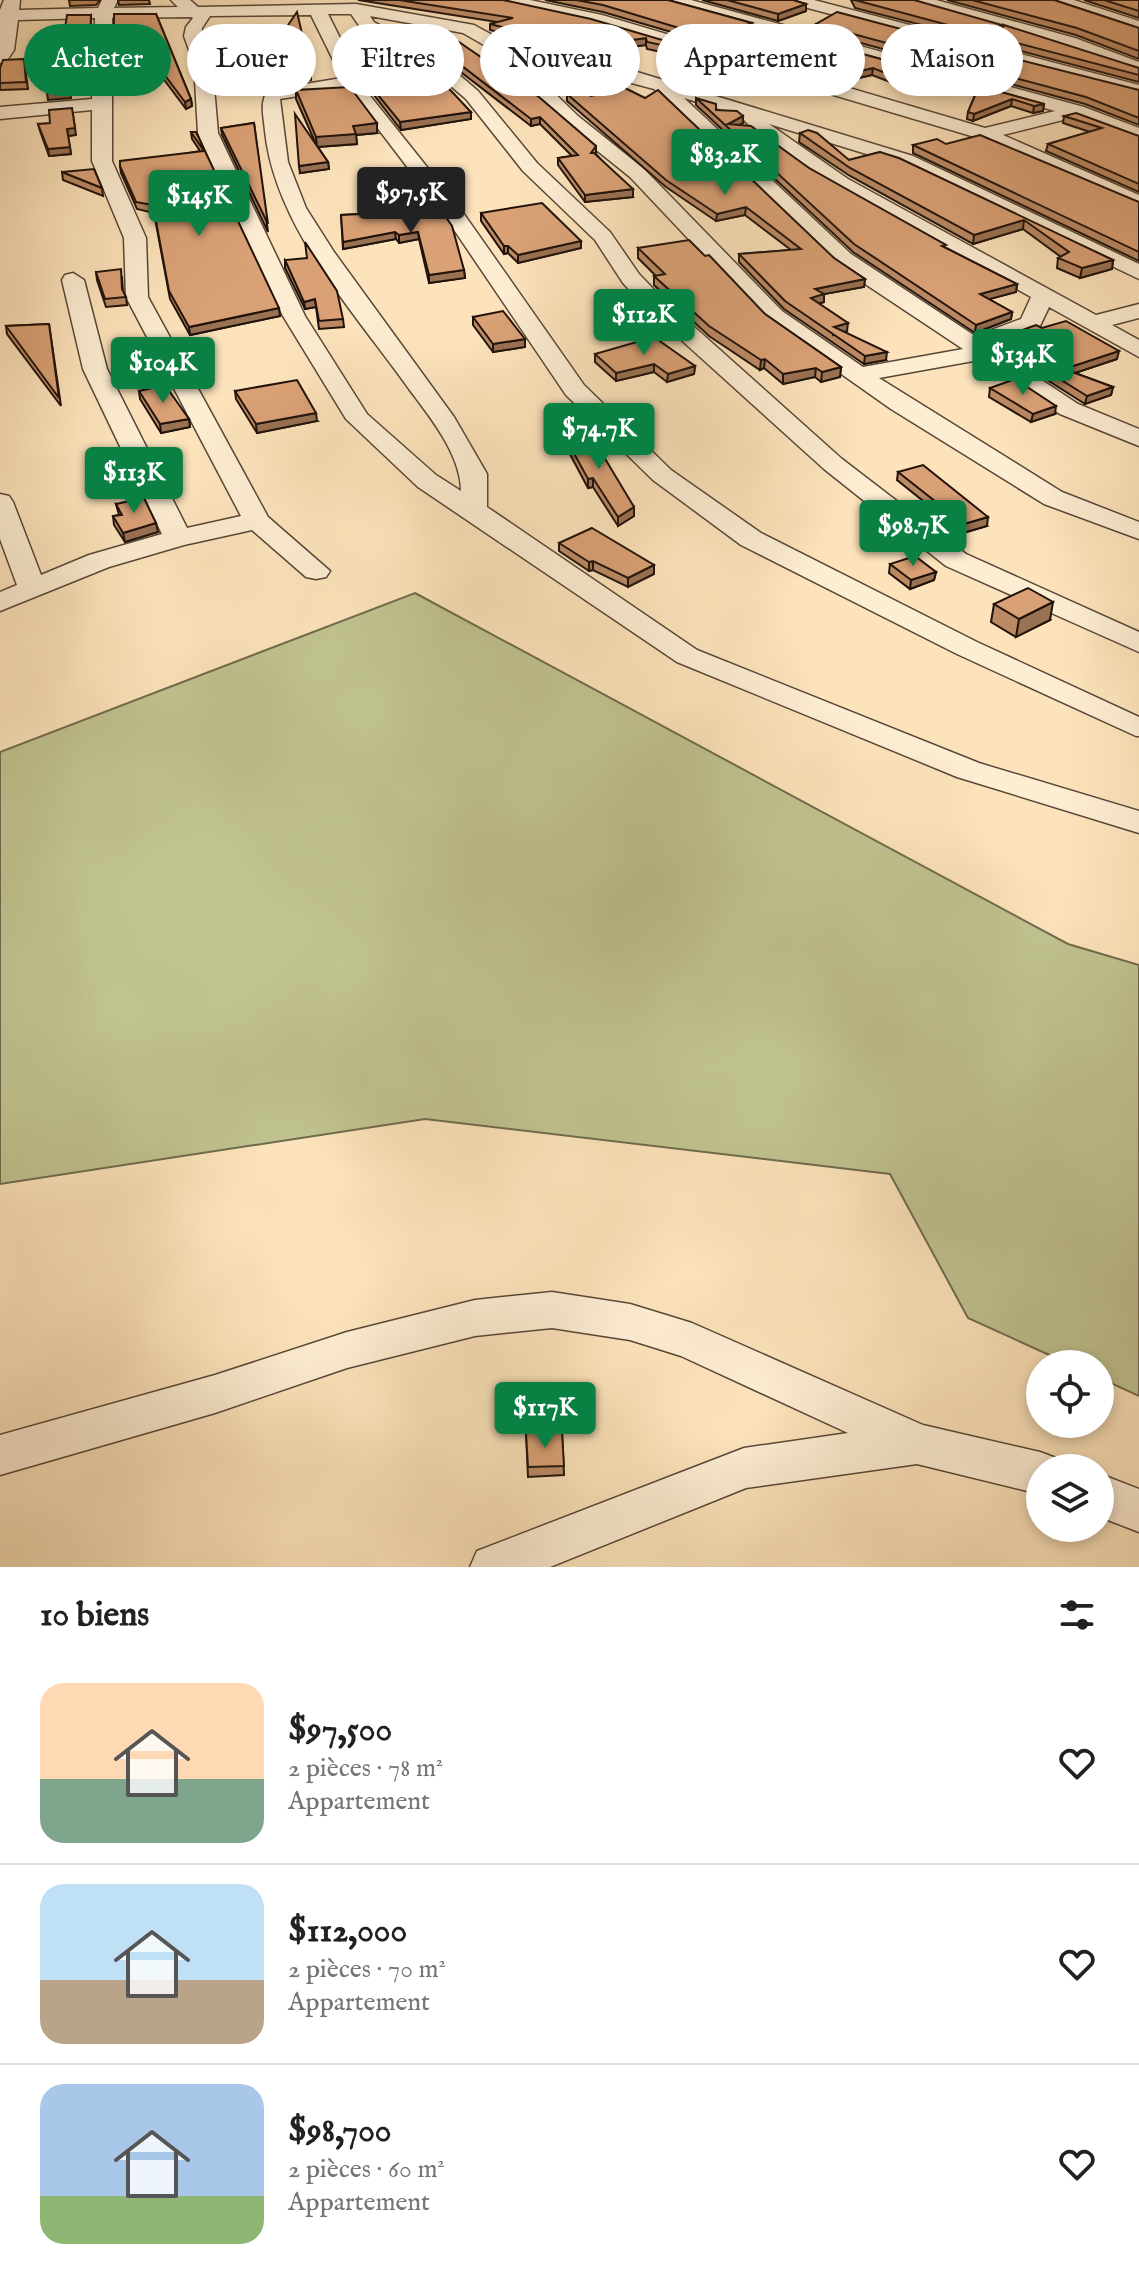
<!DOCTYPE html>
<html lang="fr">
<head>
<meta charset="utf-8">
<style>
  :root { --surface:#fff; --page:#f6f6f6; --text:#202124; --muted:#757577; --line:#e0e0e0; --accent:#0b8043 }
  body { margin:0; font-family:"IM FELL English",serif; background:var(--page); color:var(--text); height:100vh; display:flex; flex-direction:column; font-size:30px; white-space:nowrap }
  * { box-sizing:border-box; margin:0 }
  p { font-size:26px; color:var(--muted) }
  .icon { flex:none; width:44px; height:44px; fill:none; stroke:currentColor; stroke-width:2; stroke-linecap:round; stroke-linejoin:round }
  .map { position:relative; height:1567px; overflow:hidden }
  .side { display:flex; flex-direction:column; background:var(--surface); flex:1 }
  .side>* { flex:none }
  .top-card { position:absolute; left:24px; top:24px; width:1092px; height:72px; display:flex; gap:16px }
  .buttons { position:absolute; left:1026px; top:1350px; display:grid; gap:16px }
  .buttons a { display:grid; place-items:center; width:88px; height:88px; border-radius:50%; background:var(--surface); box-shadow:0 4px 12px #0003; font-size:40px }
  .price { position:absolute; translate:-50% -68px; padding:0 18px; border-radius:8px; background:var(--accent); color:#fff; font-size:26px; line-height:52px; filter:drop-shadow(0 2px 4px #0008) }
  .price::after { content:''; position:absolute; left:50%; top:48px; width:24px; height:18px; margin-left:-12px; background:inherit; clip-path:polygon(0 0,100% 0,50% 100%) }
  .price.selected { background:#222; color:#fff }
  ul { padding:0; list-style:none }
  li { display:flex; align-items:center; gap:24px; height:200px; padding:0 40px }
  li+li { border-top:2px solid var(--line) }
  li span { display:grid; place-items:center; flex:none; width:224px; height:160px; border-radius:24px; color:#555 }
  li>.icon { margin-inline-start:auto }
  span .icon { width:96px; height:96px; fill:#fffc; stroke-width:1 }
  li b { font-size:34px }
  h2 { display:flex; justify-content:space-between; align-items:center; height:96px; padding:0 40px; font-size:34px }
  .pill { padding:0 28px; border-radius:36px; background:var(--surface); box-shadow:0 4px 12px #0003; font-size:28px; line-height:72px }
  .pill.selected { background:var(--accent); color:#fff }
  .map>svg:first-child { display:block }
  .green { fill:#c0c390; stroke:#706b4e; stroke-width:2 }
  .lines { fill:none; stroke-linecap:round; stroke-linejoin:round }
  .street-casing { stroke:#584737; stroke-width:3 }
  .street { fill:#fdedd3; fill-rule:evenodd }
  .wall { fill:#bb8a65; stroke:#21130b; stroke-width:2 }
  .shaded-wall { fill:#997153; stroke:#21130b; stroke-width:2 }
  .building { fill:#daa176; stroke:#21130b; stroke-width:2 }
</style>
</head>
<body>
<div class="map">
<svg width="1139" height="1567" viewBox="0 0 1139 1567">
  <rect width="100%" height="100%" fill="#fce3bb"/>
  <filter id="stains"><feTurbulence type="fractalNoise" baseFrequency=".0025" numOctaves="4"/><feColorMatrix values="0 0 0 0 .2 0 0 0 0 .09 0 0 0 0 .02 0 0 0 .5 -.17"/></filter>
  <radialGradient id="worn" r=".72"><stop offset=".6" stop-color="#630" stop-opacity="0"/><stop offset="1" stop-color="#630" stop-opacity=".3"/></radialGradient>
  <!-- green -->
  <path class="green" d="M415,593l653,351 71,21v431l-39,-18v-14h-31l-101,-46 -78,-144 -465,-55 -425,65v-432z"/>
  <g class="lines">
    <defs>
      <g id="street">
        <path d="M4,0h16l-1,10 79,-2 4,-8h16l-4,8 64,-1 -7,-7h19l8,7 158,-3 118,21 22,12 118,28 299,91 226,108v15l-240,-115 -130,-40 79,55 248,136 43,-11v14l-27,7 27,15v17l-90,-50 -10,21 -49,18 88,58 61,25v17l-79,-32 -81,-54 -100,18 183,114 77,30v17l-95,-35 -153,-95 -125,-88 -136,-144 -66,-53 -18,-21 -62,-58 -21,-12 -93,-17 4,6 69,39 35,30 59,72 73,69 29,42 24,25 179,160 124,95 173,78v20l-193,-86 -122,-97 -177,-160 -24,-26 -28,-43 -72,-69 -57,-72 -35,-30 -69,-39 -11,-16h-23l39,78 92,115 125,178 87,85 90,63 216,109 162,75v19h-3l-179,-82 -216,-109 -88,-65 -87,-85 -122,-180 -97,-127 -67,11 8,63 18,46 28,44 120,165 33,57v33l210,143 282,113 160,48v22l-182,-56 -280,-115 -259,-175 -72,-68 -63,-103 -54,-112 -31,-71 -4,-69 -10,-28 2,-9 7,-9 -2,-1 -79,1v143l34,77 2,59 120,220 62,54 -4,6 -10,2 -10,-2 -54,-47 -68,15 -75,22 -109,44v-19l17,-7 -17,-46v-45l9,2 4,6 28,73 48,-20 73,-21 -79,-165 -21,-89 3,-5 8,-2 11,7 23,89 80,159 54,-12 -115,-219 -2,-59 -32,-77v-51l-92,9v-12l92,-8 3,-81 -77,2 -4,30 -8,12 -6,1v-53zM311,15l31,63 -74,12c-9,13 -4,27 -3,41 10,96 90,182 144,258 21,28 52,66 52,102l-25,-16 -69,-61 -62,-98 -87,-183 -6,-69 -10,-28v-8l8,-12zM511,51l143,38 181,175 128,85 -100,18 -81,-56 -138,-142 -66,-53zM684,98l55,17 24,24 47,34 221,124 -10,22 -46,17 -124,-82z"/>
        <path d="M499,0h31l72,15 383,113 70,-17 -389,-108 -2,-3h27l393,107 55,21v13l-64,-24 -72,18 136,60v14l-161,-71 -386,-115 -91,-20z"/>
        <path d="M787,0h27l325,85v11l-350,-93z"/>
        <path d="M910,0h26l139,38 64,24v11l-76,-27 -151,-43z"/>
        <path d="M1050,0h24l65,21v11l-87,-29z"/>
        <path d="M552,1292l78,12 62,19 231,102 117,27 16,6 5,10h-21v26l-123,-30 -171,24 -196,79h-80l7,-16 267,-103 104,-15 -167,-77 -51,-16 -78,-12 -77,8 -128,32 -132,45 -215,62v-40l215,-60 132,-43 128,-32z"/>
        <path d="M1100,1474l39,15v43l-39,-15z"/>
      </g>
    </defs>
    <!-- street casing -->
    <use href="#street" class="street-casing"/>
    <!-- street -->
    <use href="#street" class="street"/>
  </g>
  <!-- wall -->
  <g class="wall">
    <path d="M69,0h31l-4,5 -26,1z"/>
    <path d="M118,0h31l1,4 -31,1z"/>
    <path d="M358,0h145l183,47 -1,7 -6,2 -32,-7 -1,-4 -65,9 -91,-24v-6l7,-2z"/>
    <path d="M545,0h123l84,23v7l-40,14 -109,-32z"/>
    <path d="M702,0h91l13,4v7l-28,10z"/>
    <path d="M851,0h63l88,30 137,38v14l-141,-37 3,-13 -17,9 -129,-33z"/>
    <path d="M947,0h107l85,28v31l-63,-24z"/>
    <path d="M1084,0h55v18z"/>
    <path d="M156,14l35,85 1,7 -6,3 -45,-60 -26,1 -1,-7z"/>
    <path d="M91,15v36h-18l-1,-9h-7l-1,-7z"/>
    <path d="M816,24l149,22 -1,7 -22,12 -126,-34z"/>
    <path d="M797,36l124,34v7l-18,10 -31,-12 -13,3 -19,-8v-4l-3,2 -17,-8 -24,9 -30,-9v-6z"/>
    <path d="M364,54l107,58v7l-70,11 -31,-40 -6,-10v-7l11,-1 -10,-11z"/>
    <path d="M449,56l147,90v8l37,43 -48,5 -27,-37v-7l14,-2 -32,-32 -9,2 -82,-63z"/>
    <path d="M24,59l4,30 -28,1v-22z"/>
    <path d="M985,70l154,20v35l-54,-21 -101,-27z"/>
    <path d="M733,73l35,6 -31,10 -5,-9z"/>
    <path d="M979,86l65,18 -1,7 -10,2 -22,-7 -38,15 -6,-2 1,-7z"/>
    <path d="M296,90l81,43 -21,2 1,9 -39,3 10,15 1,7 -29,4 15,-31 -19,-43z"/>
    <path d="M567,94l24,2 274,183 -1,8 -40,7v8l-5,2 28,27 -2,1 41,28 -22,4 -80,-55 -45,-47v-8l52,-4 -46,-35 -29,6 -50,-34 -99,-86z"/>
    <path d="M696,98l20,12 27,13 -4,2 70,43 137,80 71,36 -1,8 -27,7 23,13 -1,7 -36,14 -122,-81 -157,-147z"/>
    <path d="M1064,116l75,20v56l-93,-41 2,-7 42,-12 -27,-9z"/>
    <path d="M254,123l14,109 -46,-97 -1,-7z"/>
    <path d="M38,124l38,11 -8,1 3,18 -22,2 -9,-25z"/>
    <path d="M191,132h5l84,184 -90,19 -20,-36 -16,-86 -17,-4 -16,-36 -1,-7 80,-15 -8,-12z"/>
    <path d="M800,133l49,27 31,-8 233,108 -1,9 -32,9 -23,-10 1,-10 3,-1 -38,-28 -50,15 -123,-68 -51,-34z"/>
    <path d="M946,144l193,58v59l-226,-108v-8z"/>
    <path d="M62,172l40,16 1,8 -40,-16z"/>
    <path d="M441,210l23,60 1,8 -36,5 -10,-44 -20,4 -3,-4 -53,10 -2,-34z"/>
    <path d="M481,213l100,28v7l-63,15 -10,-10 -4,1 -23,-33z"/>
    <path d="M638,248l127,66 76,53 -1,10 -19,5 -6,-5 -32,7 -19,-16 -4,2 -51,-34 -55,-51v-9h2l-18,-18z"/>
    <path d="M285,260l58,59 1,8 -25,2 -3,-22 -11,2 -20,-41z"/>
    <path d="M96,272l26,5 1,14 3,6 1,8 -21,2 -9,-27z"/>
    <path d="M473,317l52,22v8l-32,5 -20,-27z"/>
    <path d="M49,324l12,82 -54,-72 -1,-8z"/>
    <path d="M1000,338l117,21 -42,14 38,14 -2,8 -26,9 -44,-28 1,-4 -43,-26z"/>
    <path d="M595,354l100,12 -1,8 -27,8 -13,-10 -38,9 -21,-19z"/>
    <path d="M990,388l65,26 -24,8 -42,-25z"/>
    <path d="M139,391l50,28 1,8 -29,6 -21,-34z"/>
    <path d="M235,391l82,30 -60,12 -21,-34z"/>
    <path d="M564,435l70,72v9l-16,10 -25,-39 -5,1 -24,-45z"/>
    <path d="M898,472l89,54 -24,7 -66,-53z"/>
    <path d="M116,504l42,28 -33,10 -11,-17 -1,-9 6,-1z"/>
    <path d="M559,543l95,22v9l-26,13 -35,-17 -4,1 -30,-20z"/>
    <path d="M890,564l46,8 -2,8 -24,9 -21,-16z"/>
    <path d="M994,604l56,16 -34,17 -25,-15z"/>
    <path d="M562,1432l2,43 -36,2 -2,-44z"/>
  </g>
  <!-- shaded-wall -->
  <g class="shaded-wall">
    <path d="M806,4v7l-28,10v-7z"/>
    <path d="M752,23v7l-40,14v-6z"/>
    <path d="M1002,25l-1,7 -17,9 1,-6z"/>
    <path d="M646,38v7l-65,9v-7z"/>
    <path d="M965,46l-1,7 -22,12v-7z"/>
    <path d="M686,47l-1,7 -6,2 1,-7z"/>
    <path d="M821,54l-1,6 -24,9v-7z"/>
    <path d="M873,68l-1,7 -13,3 1,-7z"/>
    <path d="M921,70v7l-18,10v-7z"/>
    <path d="M768,72v7l-31,10v-6z"/>
    <path d="M311,73v7l-69,14 -1,-7z"/>
    <path d="M70,91l1,7 -23,2 -1,-7z"/>
    <path d="M191,99l1,7 -6,3 -1,-7z"/>
    <path d="M1012,99l-1,7 -38,15 1,-7z"/>
    <path d="M1044,104l-1,7 -10,2 1,-7z"/>
    <path d="M471,112v7l-70,11 -1,-8z"/>
    <path d="M73,115l3,20 -8,1 -1,-7z"/>
    <path d="M743,116v7l-13,7 -2,-6z"/>
    <path d="M540,117v7l-9,2v-7z"/>
    <path d="M377,123v10l-21,2 1,9 -40,3 -1,-10 37,-11z"/>
    <path d="M70,147l1,7 -22,2 -1,-7z"/>
    <path d="M328,162l1,7 -29,4 -1,-7z"/>
    <path d="M633,189v8l-48,5v-7z"/>
    <path d="M746,207l-1,8 -29,6 1,-7z"/>
    <path d="M1024,220l-1,9 -50,15 1,-9z"/>
    <path d="M395,232l1,7 -53,10v-7z"/>
    <path d="M418,232l1,7 -20,4v-8z"/>
    <path d="M581,241v7l-63,15v-8z"/>
    <path d="M504,246h4v7l-4,1z"/>
    <path d="M1113,260l-1,9 -32,9 2,-10z"/>
    <path d="M464,270l1,8 -36,5v-8z"/>
    <path d="M865,279l-1,8 -40,7v8l-14,4 5,-17z"/>
    <path d="M1017,284l-1,8 -37,10 1,-8z"/>
    <path d="M315,299l1,8 -11,2 -1,-7z"/>
    <path d="M279,308l1,8 -90,19 -1,-8z"/>
    <path d="M1012,312l-1,7 -36,14 1,-8z"/>
    <path d="M848,323l-1,8 -14,4 1,-8z"/>
    <path d="M525,339v8l-32,5v-8z"/>
    <path d="M1119,351l-2,8 -54,18 1,-8z"/>
    <path d="M887,352l-1,8 -22,4 1,-8z"/>
    <path d="M765,359l-1,9 -4,2 1,-10z"/>
    <path d="M654,364v8l-38,9v-8z"/>
    <path d="M695,366l-1,8 -27,8 1,-8z"/>
    <path d="M841,367l-1,10 -19,5 1,-10z"/>
    <path d="M816,368l-1,9 -32,7v-10z"/>
    <path d="M1113,387l-2,8 -26,9 2,-8z"/>
    <path d="M1056,406l-1,8 -24,8 2,-8z"/>
    <path d="M316,413l1,8 -60,12 -1,-9z"/>
    <path d="M189,419l1,8 -29,6 -1,-9z"/>
    <path d="M593,478v9l-5,1v-9z"/>
    <path d="M634,507v9l-16,10v-9z"/>
    <path d="M988,517l-1,9 -24,7 1,-9z"/>
    <path d="M156,523l2,9 -33,10 -2,-9z"/>
    <path d="M593,561v9l-4,1v-9z"/>
    <path d="M654,565v9l-26,13v-9z"/>
    <path d="M936,572l-2,8 -24,9 1,-9z"/>
    <path d="M1053,602l-3,18 -34,17 3,-18z"/>
  </g>
  <!-- building -->
  <g class="building">
    <path d="M399,0h104l88,19 95,28 -6,2 -33,-7 -1,-4 -65,9 -91,-23 23,-6z"/>
    <path d="M576,0h92l84,23 -40,15 -109,-33z"/>
    <path d="M727,0h66l13,4 -28,10z"/>
    <path d="M855,0h59l88,25 -17,10z"/>
    <path d="M972,0h82l85,28v23l-62,-23z"/>
    <path d="M1104,0h35v11z"/>
    <path d="M297,12l14,61 -70,14 -2,-41 18,-1 4,-11h21z"/>
    <path d="M837,12l128,34 -23,12 -126,-34z"/>
    <path d="M114,14h42l35,85 -6,3 -45,-60 -26,1z"/>
    <path d="M67,15h24l-1,29 -18,1v-10h-8z"/>
    <path d="M1004,25l135,43v7l-141,-37z"/>
    <path d="M797,36l124,34 -18,10 -30,-12 -13,3 -19,-8v-3l-3,1 -17,-7 -25,8 -30,-8z"/>
    <path d="M459,42l80,55 57,49 -5,7h3l39,36 -48,6 -27,-37 20,-3 -38,-38 -9,2 -82,-63z"/>
    <path d="M397,47l27,15 47,50 -71,10 -31,-38 -5,-11 16,-1 -16,-18z"/>
    <path d="M992,53l147,37v28l-53,-21 -101,-27z"/>
    <path d="M24,59l2,23 -26,1v-15l3,-8z"/>
    <path d="M746,65l22,7 -31,11 -4,-10z"/>
    <path d="M979,86l65,18 -10,2 -22,-7 -38,15 -6,-2z"/>
    <path d="M70,87v4l-23,2v-4z"/>
    <path d="M350,87l27,36 -24,3 3,8 -40,3 -20,-47z"/>
    <path d="M625,88l20,10 13,-8 176,168 31,21 -50,10 9,5 -13,4 37,25 -14,4 53,25 -22,4 -80,-55 -46,-47 62,-5 -55,-42 -29,7 -51,-34 -99,-86 25,-3 -1,5z"/>
    <path d="M696,98l20,6v6l21,1 6,5 -15,8 23,2 58,42 137,77 -4,1 75,38 -37,10 32,18 -36,13 -122,-81z"/>
    <path d="M72,108l3,20 -8,1 3,18 -22,2 -10,-25 12,-1 -1,-13z"/>
    <path d="M1076,113l63,23v48l-91,-40 54,-16 -38,-12z"/>
    <path d="M295,114l33,48 -29,4z"/>
    <path d="M254,123l14,101 -47,-96z"/>
    <path d="M808,130l9,3 32,27 31,-8 19,6 214,102 -31,8 -24,-10 11,-6 -45,-32 -50,15 -124,-67 -50,-35z"/>
    <path d="M191,132h5l83,176 -90,19 -20,-36 -16,-86 -17,-3 -16,-36v-5l84,-10z"/>
    <path d="M980,135l159,67v50l-226,-107 24,-6 9,5z"/>
    <path d="M94,169l8,19 -40,-16z"/>
    <path d="M542,203l39,38 -63,14 -10,-9h-4l-23,-33z"/>
    <path d="M441,210l11,16 12,44 -35,5 -11,-43 -19,3 -4,-3 -52,10 -2,-27z"/>
    <path d="M689,240l16,16 4,-1 56,59 76,53 -19,5 -6,-4 -33,6 -18,-15 -4,1 -52,-34 -55,-50 11,-2 -27,-26z"/>
    <path d="M305,242l32,49 6,28 -24,2 -4,-22 -11,3 -19,-42 22,-2z"/>
    <path d="M121,269l1,20 4,8 -21,2 -9,-27z"/>
    <path d="M503,311l22,28 -32,5 -20,-27z"/>
    <path d="M1066,321l53,30 -55,18 49,18 -26,9 -45,-28 5,-2 -47,-28 36,-13 6,3z"/>
    <path d="M49,324l10,74 -53,-72z"/>
    <path d="M654,337l41,29 -27,8 -14,-10 -38,9 -21,-19z"/>
    <path d="M1015,379l41,27 -23,8 -43,-26z"/>
    <path d="M297,380l19,33 -60,11 -21,-33z"/>
    <path d="M165,385l24,34 -29,5 -21,-33z"/>
    <path d="M589,432l45,75 -16,10 -25,-39 -5,1 -24,-44z"/>
    <path d="M923,465l65,52 -24,7 -66,-52z"/>
    <path d="M144,498l12,25 -33,10 -10,-17 9,-1 -6,-11z"/>
    <path d="M592,528l62,37 -26,13 -35,-17 -4,1 -30,-19z"/>
    <path d="M915,556l21,16 -25,8 -21,-16z"/>
    <path d="M1028,588l25,14 -34,17 -25,-15z"/>
    <path d="M562,1432l2,34 -36,1 -2,-34z"/>
  </g>
  <rect width="100%" height="100%" filter="url(#stains)"/>
  <rect width="100%" height="100%" fill="url(#worn)"/>
</svg>
<div class="buttons">
<a><svg class="icon" aria-label="locate" viewBox="0 0 24 24"><circle cx="12" cy="12" r="6"/><path d="M12 2v4M12 18v4M2 12h4M18 12h4"/></svg></a>
<a><svg class="icon" aria-label="layers" viewBox="0 0 24 24"><path d="M12 4l9 5-9 5-9-5zM3 14l9 5 9-5"/></svg></a>
</div>
<b class="price" style="left:725px;top:197px">$83.2K</b>
<b class="price selected" style="left:411px;top:235px">$97.5K</b>
<b class="price" style="left:199px;top:238px">$145K</b>
<b class="price" style="left:644px;top:357px">$112K</b>
<b class="price" style="left:1023px;top:397px">$134K</b>
<b class="price" style="left:163px;top:405px">$104K</b>
<b class="price" style="left:599px;top:471px">$74.7K</b>
<b class="price" style="left:134px;top:515px">$113K</b>
<b class="price" style="left:913px;top:568px">$98.7K</b>
<b class="price" style="left:545px;top:1450px">$117K</b>
<div class="top-card">
<a class="pill selected">Acheter</a>
<a class="pill">Louer</a>
<a class="pill">Filtres</a>
<a class="pill">Nouveau</a>
<a class="pill">Appartement</a>
<a class="pill">Maison</a>
</div>
</div>
<section class="side">
<h2>10 biens<svg class="icon" aria-label="filters" viewBox="0 0 24 24"><path d="M4 7h16M4 17h16"/><circle cx="9" cy="7" r="2"/><circle cx="15" cy="17" r="2"/></svg></h2>
<ul>
<li><span style="background:linear-gradient(#ffd9b3 60%,#7fa58c 0)"><svg class="icon" aria-label="home" viewBox="0 0 24 24"><path d="M3 11l9-7 9 7M6 9v11h12V9"/></svg></span><div><b>$97,500</b><p>2 pièces · 78 m²</p><p>Appartement</p></div><svg class="icon" aria-label="heart" viewBox="0 0 24 24"><path d="M12 20l-8-8c-3-5 5-10 8-4 3-6 11-1 8 4z"/></svg></li>
<li><span style="background:linear-gradient(#bfe0f5 60%,#b9a48a 0)"><svg class="icon" aria-label="home" viewBox="0 0 24 24"><path d="M3 11l9-7 9 7M6 9v11h12V9"/></svg></span><div><b>$112,000</b><p>2 pièces · 70 m²</p><p>Appartement</p></div><svg class="icon" aria-label="heart" viewBox="0 0 24 24"><path d="M12 20l-8-8c-3-5 5-10 8-4 3-6 11-1 8 4z"/></svg></li>
<li><span style="background:linear-gradient(#a9c7e8 70%,#8fb573 0)"><svg class="icon" aria-label="home" viewBox="0 0 24 24"><path d="M3 11l9-7 9 7M6 9v11h12V9"/></svg></span><div><b>$98,700</b><p>2 pièces · 60 m²</p><p>Appartement</p></div><svg class="icon" aria-label="heart" viewBox="0 0 24 24"><path d="M12 20l-8-8c-3-5 5-10 8-4 3-6 11-1 8 4z"/></svg></li>
</ul>
</section>
</body>
</html>
